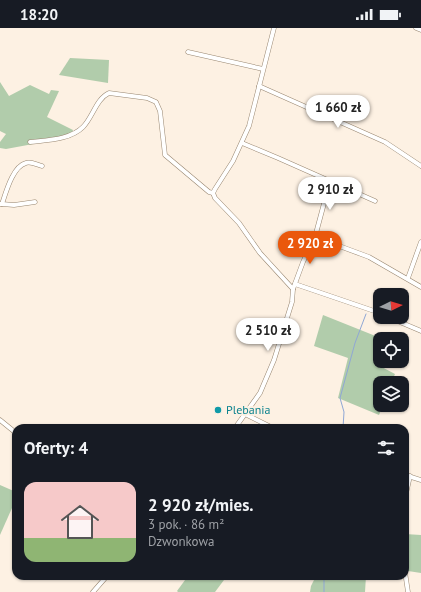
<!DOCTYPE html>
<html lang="pl">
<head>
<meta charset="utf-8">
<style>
  :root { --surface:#171b24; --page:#242831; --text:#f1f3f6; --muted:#9ea1a6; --accent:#ea580c }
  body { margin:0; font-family:"PT Sans",sans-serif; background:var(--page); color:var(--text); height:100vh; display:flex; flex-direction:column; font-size:15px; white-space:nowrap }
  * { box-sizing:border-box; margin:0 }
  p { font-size:13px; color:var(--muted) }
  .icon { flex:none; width:22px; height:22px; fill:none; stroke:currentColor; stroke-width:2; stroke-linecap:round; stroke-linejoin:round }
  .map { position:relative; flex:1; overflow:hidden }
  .drawer { position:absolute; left:12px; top:396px; width:397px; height:156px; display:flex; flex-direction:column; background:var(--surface); border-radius:12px; box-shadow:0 1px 3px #0004 }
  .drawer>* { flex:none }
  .needle { width:26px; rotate:85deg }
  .tools { position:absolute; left:373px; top:260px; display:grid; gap:8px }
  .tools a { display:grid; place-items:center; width:36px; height:36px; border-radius:8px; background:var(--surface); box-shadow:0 1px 3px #0004; font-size:20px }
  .price { position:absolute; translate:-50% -34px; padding:0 9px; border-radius:14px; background:#fff; color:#222; font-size:13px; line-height:26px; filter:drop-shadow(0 1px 2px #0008) }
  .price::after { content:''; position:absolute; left:50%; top:24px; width:12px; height:9px; margin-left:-6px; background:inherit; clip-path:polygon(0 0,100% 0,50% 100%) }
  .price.on { background:var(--accent); color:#fff }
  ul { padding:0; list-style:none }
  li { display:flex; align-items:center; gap:12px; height:100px; padding:0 12px }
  li span { display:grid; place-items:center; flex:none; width:112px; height:80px; border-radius:12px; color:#555 }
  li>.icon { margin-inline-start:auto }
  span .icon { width:48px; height:48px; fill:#fffc; stroke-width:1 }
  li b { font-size:17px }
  h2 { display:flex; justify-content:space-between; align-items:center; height:48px; padding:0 12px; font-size:17px }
  .status { display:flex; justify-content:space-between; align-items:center; height:28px; padding:0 20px; background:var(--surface); direction:ltr }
  .status svg { height:11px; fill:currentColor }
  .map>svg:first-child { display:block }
  .green { fill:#b1ccab }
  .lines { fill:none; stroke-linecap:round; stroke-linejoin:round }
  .stream { stroke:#8fa7d5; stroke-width:1 }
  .minor-casing { stroke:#988670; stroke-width:5 }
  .minor { stroke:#fff; stroke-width:4 }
  .culture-dot { fill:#0f9aa8; stroke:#fdf1e3; stroke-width:1.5 }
  .labels { text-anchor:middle; stroke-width:4; stroke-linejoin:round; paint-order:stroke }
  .culture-label { font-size:12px; fill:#0d838f; stroke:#fdf1e3; text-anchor:start }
</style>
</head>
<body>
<div class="status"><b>18:20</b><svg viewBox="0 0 49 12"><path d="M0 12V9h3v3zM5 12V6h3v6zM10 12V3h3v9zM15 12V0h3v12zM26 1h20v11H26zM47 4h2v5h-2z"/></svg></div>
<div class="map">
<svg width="421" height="564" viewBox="0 0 421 564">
  <rect width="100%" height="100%" fill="#fdf1e3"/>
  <!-- green -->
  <g class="green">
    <path d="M70,30l39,2 -1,23 -49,-8z"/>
    <path d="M0,54l9,14 21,-11 19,9 2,-4 8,1 -12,26 26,13 -2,7 -65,12 -6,-1v-6l6,-8 -6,-3z"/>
    <path d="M323,287l60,24h-3v22l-2,4 17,9 -4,9h-11v22h3l-4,10 -41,-17 10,-40 -34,-12z"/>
    <path d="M0,457l16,7v7l-16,36z"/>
    <path d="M405,506l16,1v38l-13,-2z"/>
    <path d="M188,548h39l-12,16h-37l-1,-1z"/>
    <path d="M316,548h50l-1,16h-55l1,-6z"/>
  </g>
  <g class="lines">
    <!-- stream -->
    <g class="stream">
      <path d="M343,400l1,-16 -4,-14 15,-55 11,-29"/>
      <path d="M324,548v16"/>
    </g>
    <defs>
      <g id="minor">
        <path d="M274,0l-25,98 -16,35 -18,28 -2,4 2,5 24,25 21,30 33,36"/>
        <path d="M416,0l5,2"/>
        <path d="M188,24l75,17"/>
        <path d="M259,58l126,56 36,24"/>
        <path d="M30,114c17,-2 40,-2 53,-15 10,-10 13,-28 26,-34l38,5 9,4 4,9 5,44 44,37 4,1"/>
        <path d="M242,115l36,15 97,43"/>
        <path d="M0,176h2c4,-12 11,-38 24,-41 5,-2 11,2 16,3"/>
        <path d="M2,176l12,1 21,-3"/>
        <path d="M315,209l54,20 52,30"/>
        <path d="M408,250l13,-36"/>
        <path d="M295,256l85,29"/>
        <path d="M388,289l33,14"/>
        <path d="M245,386l28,14"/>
        <path d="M0,392l16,13"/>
        <path d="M235,400l25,-35 14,-33 18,-58 1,-13 10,-27 12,-25 15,-56"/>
        <path d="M405,447l16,5"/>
        <path d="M405,470l5,-22"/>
        <path d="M405,544l3,20"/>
        <path d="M93,564l14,-16"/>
      </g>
    </defs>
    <!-- minor casing -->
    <use href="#minor" class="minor-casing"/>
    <!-- minor -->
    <use href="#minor" class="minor"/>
  </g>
  <!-- markers -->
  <circle class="culture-dot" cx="218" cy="382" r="4"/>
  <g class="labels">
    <!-- culture labels -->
    <g class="culture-label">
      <text x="226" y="386">Plebania</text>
    </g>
  </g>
</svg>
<div class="tools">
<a><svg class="needle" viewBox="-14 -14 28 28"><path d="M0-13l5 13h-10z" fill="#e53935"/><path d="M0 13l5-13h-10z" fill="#9ea1a6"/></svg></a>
<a><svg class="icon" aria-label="locate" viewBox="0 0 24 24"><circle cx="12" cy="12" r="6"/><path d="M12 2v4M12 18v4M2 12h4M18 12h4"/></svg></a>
<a><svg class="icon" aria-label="layers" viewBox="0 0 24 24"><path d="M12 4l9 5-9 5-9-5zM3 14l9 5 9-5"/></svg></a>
</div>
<b class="price" style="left:338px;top:101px">1 660 zł</b>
<b class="price" style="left:330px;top:183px">2 910 zł</b>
<b class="price on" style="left:310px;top:237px">2 920 zł</b>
<b class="price" style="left:268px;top:324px">2 510 zł</b>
<section class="drawer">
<h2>Oferty: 4<svg class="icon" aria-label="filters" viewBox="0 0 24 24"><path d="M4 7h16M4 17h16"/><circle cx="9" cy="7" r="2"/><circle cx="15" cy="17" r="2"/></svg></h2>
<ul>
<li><span style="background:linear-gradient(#f6c9c9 70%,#8fb573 0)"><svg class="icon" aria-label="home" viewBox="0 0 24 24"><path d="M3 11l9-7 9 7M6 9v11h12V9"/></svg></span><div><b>2 920 zł/mies.</b><p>3 pok. · 86 m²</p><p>Dzwonkowa</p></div></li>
</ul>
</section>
</div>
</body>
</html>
